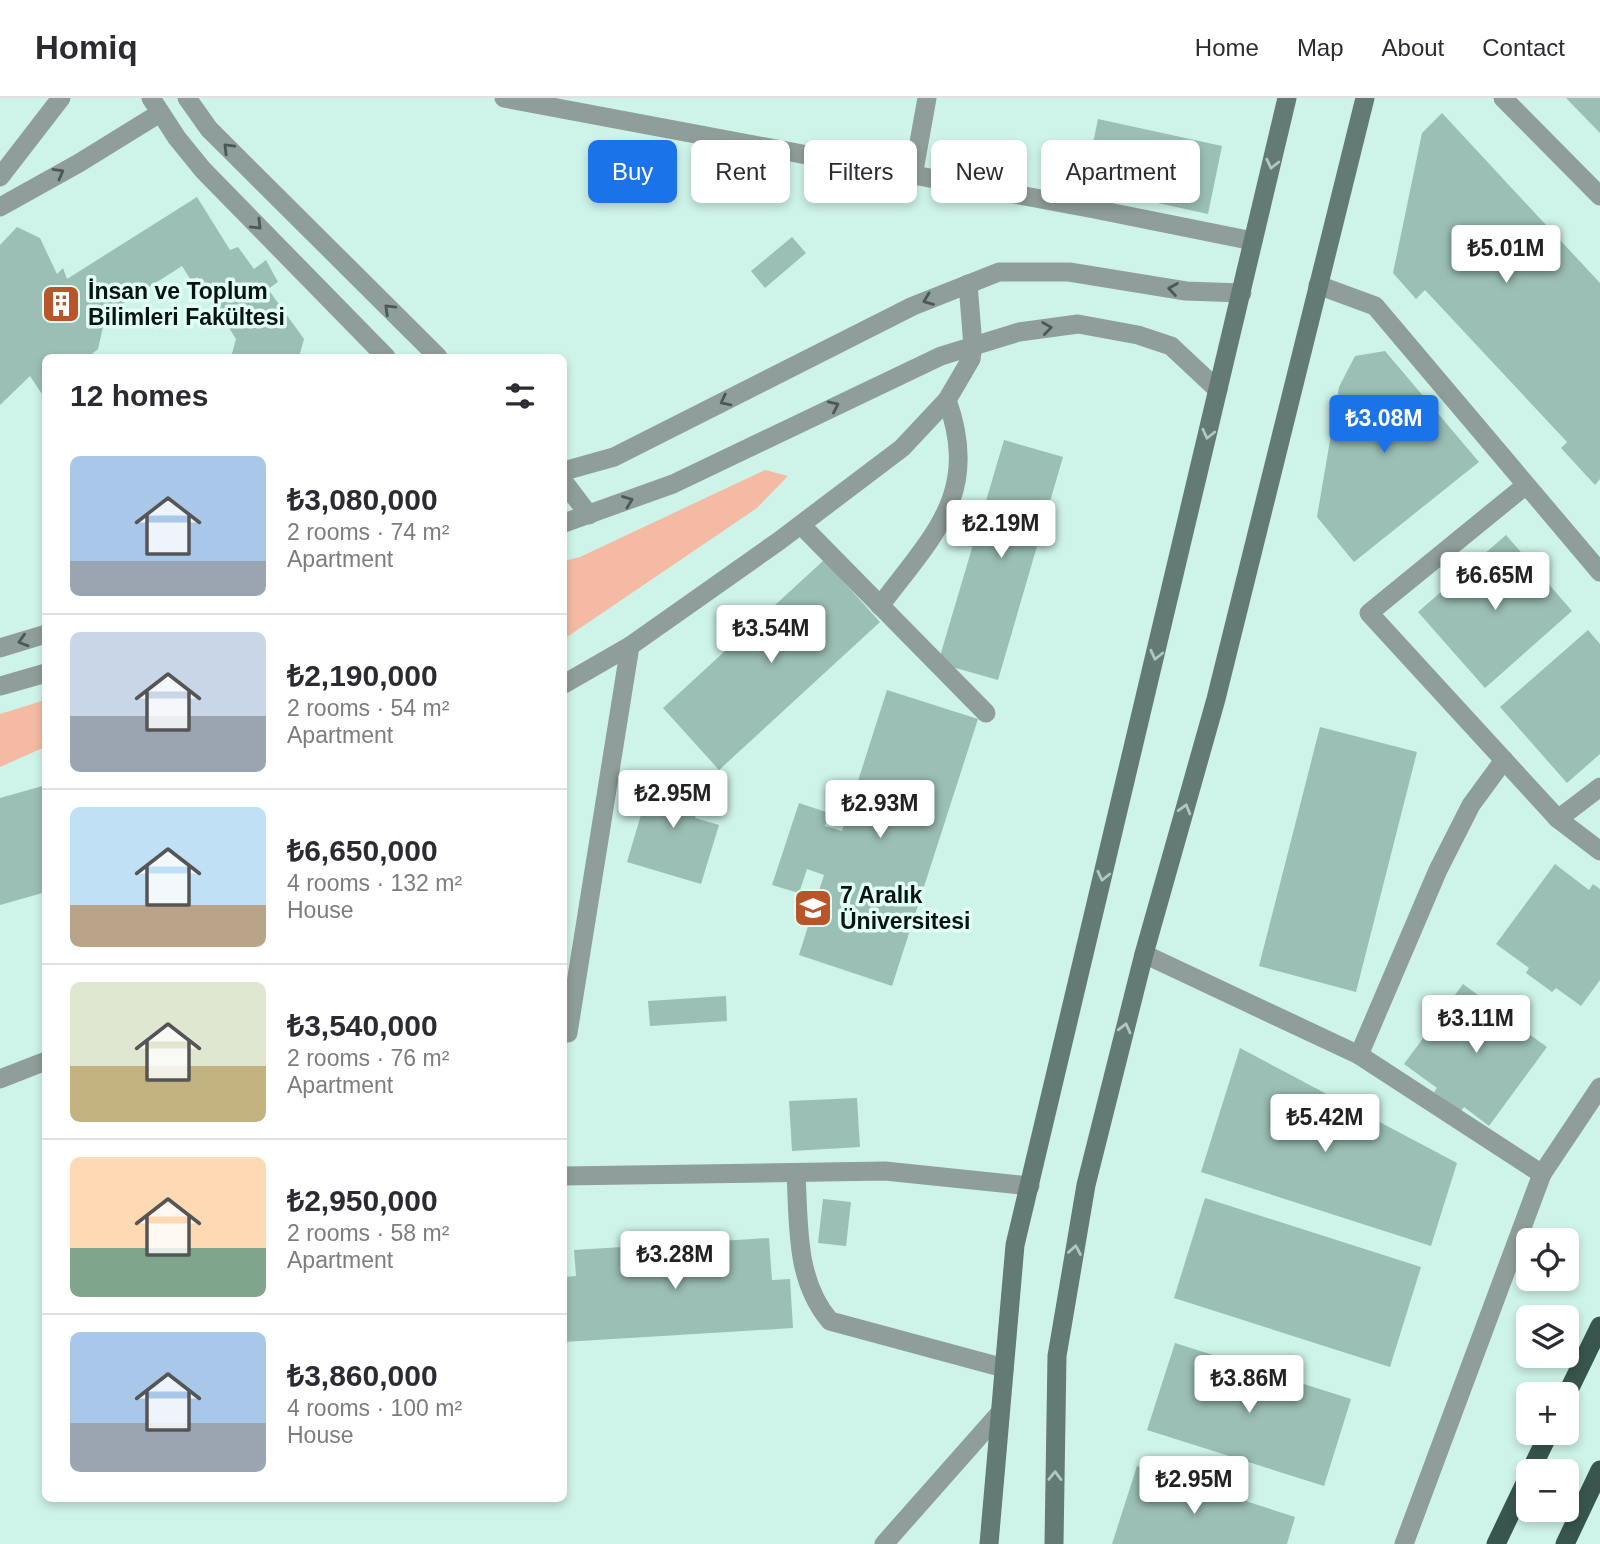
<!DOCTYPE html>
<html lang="en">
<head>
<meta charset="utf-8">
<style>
  :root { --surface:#fff; --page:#f2f2f3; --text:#2b2b33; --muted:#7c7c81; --line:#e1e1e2; --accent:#1a73e8 }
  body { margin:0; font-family:Helvetica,sans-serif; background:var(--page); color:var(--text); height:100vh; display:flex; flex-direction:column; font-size:26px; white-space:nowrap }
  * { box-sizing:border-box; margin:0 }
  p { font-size:23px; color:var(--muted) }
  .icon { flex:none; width:38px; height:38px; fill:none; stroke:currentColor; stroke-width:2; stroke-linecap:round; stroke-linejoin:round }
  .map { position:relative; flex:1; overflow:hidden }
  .panel { position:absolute; left:42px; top:256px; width:525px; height:1148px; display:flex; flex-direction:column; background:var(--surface); border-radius:10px; box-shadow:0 4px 10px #0003 }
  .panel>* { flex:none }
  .banner { position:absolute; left:588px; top:42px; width:665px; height:63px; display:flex; gap:14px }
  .controls { position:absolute; left:1516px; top:1130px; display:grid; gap:14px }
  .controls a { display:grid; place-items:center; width:63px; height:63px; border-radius:10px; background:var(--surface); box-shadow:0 4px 10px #0003; font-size:35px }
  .price { position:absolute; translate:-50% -60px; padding:0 16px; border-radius:7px; background:#fff; color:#222; font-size:23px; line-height:46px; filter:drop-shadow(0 2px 4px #0008) }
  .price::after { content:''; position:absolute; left:50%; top:42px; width:21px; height:16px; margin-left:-10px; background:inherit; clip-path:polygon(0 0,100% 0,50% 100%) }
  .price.selected { background:var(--accent); color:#fff }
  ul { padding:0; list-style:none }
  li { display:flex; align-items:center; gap:21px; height:175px; padding:0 28px }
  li+li { border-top:2px solid var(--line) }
  li span { display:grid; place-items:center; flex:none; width:196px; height:140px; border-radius:10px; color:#555 }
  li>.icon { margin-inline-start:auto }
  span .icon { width:84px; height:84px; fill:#fffc; stroke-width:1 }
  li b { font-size:30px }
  h2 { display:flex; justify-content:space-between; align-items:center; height:84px; padding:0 28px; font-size:30px }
  .pill { padding:0 24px; border-radius:10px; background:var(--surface); box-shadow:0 4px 10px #0003; font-size:24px; line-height:63px }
  .pill.selected { background:var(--accent); color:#fff }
  header { display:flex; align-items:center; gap:42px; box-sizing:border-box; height:98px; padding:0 35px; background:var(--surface); border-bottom:2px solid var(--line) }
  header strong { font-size:33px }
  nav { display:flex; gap:38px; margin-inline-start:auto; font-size:24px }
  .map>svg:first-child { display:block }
  .green { fill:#f5baa3 }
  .building { fill:#9bbfb5 }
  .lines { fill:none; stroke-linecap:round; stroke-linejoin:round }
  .service { stroke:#8f9e9a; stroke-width:19 }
  .minor { stroke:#8f9e9a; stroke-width:19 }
  .tertiary { stroke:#8f9e9a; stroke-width:19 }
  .secondary { stroke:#647a74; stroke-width:19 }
  .trunk { stroke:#38564e; stroke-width:19 }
  .oneway { stroke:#4b5956 }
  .oneway2 { stroke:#afc9c2 }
  .labels { text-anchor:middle; stroke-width:7; stroke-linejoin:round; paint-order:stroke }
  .poi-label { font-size:23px; font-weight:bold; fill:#071411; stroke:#e1fef6; text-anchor:start }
</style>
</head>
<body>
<header>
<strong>Homiq</strong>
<nav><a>Home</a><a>Map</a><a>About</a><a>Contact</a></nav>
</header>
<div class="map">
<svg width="1600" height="1446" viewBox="0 0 1600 1446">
  <rect width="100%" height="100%" fill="#cef3e9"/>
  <!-- green -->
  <g class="green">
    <path d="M765,372l23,6 -31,32 -193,131v-78l16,-4z"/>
    <path d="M45,602v47l-45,20v-53z"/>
  </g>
  <!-- building -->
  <g class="building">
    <path d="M1566,0h34v35z"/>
    <path d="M1442,15l158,170v196l-5,6 -34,-37 6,-6 -142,-152 -9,9 -23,-26 29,-140z"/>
    <path d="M1098,21l124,27 -14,68 -124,-27z"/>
    <path d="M197,99l33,53 8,-3 16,22 12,-9 12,22 -10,7 36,50 -5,18h-68l5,-18 -39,-62 -5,5 -10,-16 -83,53 4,8 -5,22 -6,5 2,3h-48v43l-16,-24 -30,29v-160l17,-18 23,11 17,36 6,-6 4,11z"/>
    <path d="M792,139l14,16 -41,35 -14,-17z"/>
    <path d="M1385,253l94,111 -125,100 -37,-45 22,-130 16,-31z"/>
    <path d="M1004,342l59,17 -65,223 -60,-17z"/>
    <path d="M1506,437l66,76 -87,77 -67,-76z"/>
    <path d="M824,462l56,62 -161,148 -56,-62z"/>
    <path d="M1588,532l12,14v110l-33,29 -67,-76z"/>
    <path d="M887,592l91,29 -86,267 -93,-31 25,-80 -17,-6 -8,24 -27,-8 27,-82 30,10 -4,13 17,5z"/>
    <path d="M1320,629l97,25 -61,240 -97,-26z"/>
    <path d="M654,673l51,15 -10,32 24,7 -18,59 -74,-22z"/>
    <path d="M46,687v107l-46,13v-107z"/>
    <path d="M1555,766l34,26 4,-6 7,5v91l-19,26 -25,-18 -4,4 -26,-19 3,-5 -33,-24z"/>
    <path d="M1463,886l34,25 4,-5 26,19 -5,6 25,18 -58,79 -25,-19 -4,5 -26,-20 3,-4 -33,-24z"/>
    <path d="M726,898l1,25 -77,5 -2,-25z"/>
    <path d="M1240,950l217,115 -26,83 -230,-74z"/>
    <path d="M857,1000l3,49 -68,4 -3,-50z"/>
    <path d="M1205,1100l216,69 -31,100 -216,-69z"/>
    <path d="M823,1101l28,3 -5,44 -28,-3z"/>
    <path d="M769,1140l3,42 18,-1 3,49 -229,14v-65l12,-1 -2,-26z"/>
    <path d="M1175,1245l176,56 -27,87 -177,-56z"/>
    <path d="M1137,1368l158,51 -8,27h-175z"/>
  </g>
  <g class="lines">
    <!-- service -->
    <g class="service">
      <path d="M801,427l185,188"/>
      <path d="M880,508c53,-71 101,-112 67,-206"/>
      <path d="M564,586l66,-38"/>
      <path d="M796,1076c3,51 -1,106 34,147l174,47"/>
      <path d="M564,1078l321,-5 145,15"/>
    </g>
    <!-- minor -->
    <g class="minor">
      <path d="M151,0l26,40 26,32 183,187"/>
      <path d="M187,0l22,31 229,228"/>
      <path d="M504,0l590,111 159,32"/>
      <path d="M1503,0l97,98"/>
      <path d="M913,78l14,-78"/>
      <path d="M0,79l61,-79"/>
      <path d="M0,109l79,-44 81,-50"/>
      <path d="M1318,187l57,21 225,266"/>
      <path d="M564,384l25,33"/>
      <path d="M1526,387l-157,128 189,206 42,32"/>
      <path d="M1558,721l42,-32"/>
      <path d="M1144,856l215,101 183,119"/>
      <path d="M564,935h4l62,-387 149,-105 123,-93 45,-48 24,-41 2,-13 -5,-62"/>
      <path d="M1359,957l79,-185 33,-65 33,-45"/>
      <path d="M0,981l46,-18"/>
      <path d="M1404,1446l138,-370 58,-87"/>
    </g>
    <!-- tertiary -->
    <g class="tertiary">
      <path d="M564,373l50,-14 299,-151 86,-34h70l117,19 56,2"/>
      <path d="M564,425l109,-39 268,-128 78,-24 59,-8 60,11 33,11 47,44"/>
      <path d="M0,550l46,-14"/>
      <path d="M0,588l46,-13"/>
      <path d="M884,1446l115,-130"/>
    </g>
    <!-- secondary -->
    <g class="secondary">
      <path d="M989,1446l26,-299 272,-1147"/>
      <path d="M1054,1446l3,-188 29,-171 58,-231 72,-255 149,-601"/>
    </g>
    <!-- trunk -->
    <g class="trunk">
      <path d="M1566,1298l34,-70"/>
      <path d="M1530,1374l19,-39"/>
      <path d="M1496,1446l32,-67"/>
      <path d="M1565,1446l35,-74"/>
    </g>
  </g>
  <!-- one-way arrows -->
  <defs><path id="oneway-chevron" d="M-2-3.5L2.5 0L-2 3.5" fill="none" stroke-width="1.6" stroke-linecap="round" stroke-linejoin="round" transform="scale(1.75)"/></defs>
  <g class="oneway">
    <use href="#oneway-chevron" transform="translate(228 50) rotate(-135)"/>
    <use href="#oneway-chevron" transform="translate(59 75) rotate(-29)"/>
    <use href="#oneway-chevron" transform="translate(257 127) rotate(45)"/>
    <use href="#oneway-chevron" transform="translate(1173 191) rotate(-171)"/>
    <use href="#oneway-chevron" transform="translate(928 202) rotate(159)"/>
    <use href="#oneway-chevron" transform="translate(389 211) rotate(-136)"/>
    <use href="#oneway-chevron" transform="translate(1047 230) rotate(-8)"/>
    <use href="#oneway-chevron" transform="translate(725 303) rotate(153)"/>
    <use href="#oneway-chevron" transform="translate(834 308) rotate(-25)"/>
    <use href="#oneway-chevron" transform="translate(628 403) rotate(-21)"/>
    <use href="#oneway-chevron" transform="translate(23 543) rotate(163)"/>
  </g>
  <g class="oneway2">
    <use href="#oneway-chevron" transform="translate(1272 66) rotate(103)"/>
    <use href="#oneway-chevron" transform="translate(1208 336) rotate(103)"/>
    <use href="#oneway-chevron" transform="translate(1156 557) rotate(103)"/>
    <use href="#oneway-chevron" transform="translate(1185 711) rotate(-74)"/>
    <use href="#oneway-chevron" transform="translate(1103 778) rotate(103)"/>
    <use href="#oneway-chevron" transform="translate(1125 930) rotate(-76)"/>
    <use href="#oneway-chevron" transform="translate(1075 1152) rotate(-80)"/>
    <use href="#oneway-chevron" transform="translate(1055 1378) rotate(-89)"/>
  </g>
  <!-- icons -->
  <defs>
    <symbol id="building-square" viewBox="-11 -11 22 22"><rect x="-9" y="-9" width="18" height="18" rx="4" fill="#ba5429" stroke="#e1fef6"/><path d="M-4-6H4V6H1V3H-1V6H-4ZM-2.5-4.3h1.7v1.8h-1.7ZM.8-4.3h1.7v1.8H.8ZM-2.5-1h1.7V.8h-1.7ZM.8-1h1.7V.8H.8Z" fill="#fff"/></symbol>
    <symbol id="university-square" viewBox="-11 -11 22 22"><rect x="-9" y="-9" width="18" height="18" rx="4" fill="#ba5429" stroke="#e1fef6"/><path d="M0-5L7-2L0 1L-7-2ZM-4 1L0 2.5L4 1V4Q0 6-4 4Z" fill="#fff"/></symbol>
  </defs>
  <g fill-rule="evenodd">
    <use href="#building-square" x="39" y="184" width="44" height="44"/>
    <use href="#university-square" x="791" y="788" width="44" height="44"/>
  </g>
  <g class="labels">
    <!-- poi labels -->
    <g class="poi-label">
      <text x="88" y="201">İnsan ve Toplum<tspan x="88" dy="26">Bilimleri Fakültesi</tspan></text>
      <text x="840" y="805">7 Aralık<tspan x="840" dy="26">Üniversitesi</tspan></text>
    </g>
  </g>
</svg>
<div class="controls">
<a><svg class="icon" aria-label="locate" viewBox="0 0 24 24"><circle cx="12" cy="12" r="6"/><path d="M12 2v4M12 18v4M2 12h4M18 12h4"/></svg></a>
<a><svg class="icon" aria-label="layers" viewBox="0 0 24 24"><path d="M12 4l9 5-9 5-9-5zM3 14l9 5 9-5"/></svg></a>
<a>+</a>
<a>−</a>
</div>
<b class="price" style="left:1506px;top:187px">₺5.01M</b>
<b class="price selected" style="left:1384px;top:357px">₺3.08M</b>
<b class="price" style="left:1001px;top:462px">₺2.19M</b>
<b class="price" style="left:1495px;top:514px">₺6.65M</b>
<b class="price" style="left:771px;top:567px">₺3.54M</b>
<b class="price" style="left:673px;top:732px">₺2.95M</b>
<b class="price" style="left:880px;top:742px">₺2.93M</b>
<b class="price" style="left:1476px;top:957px">₺3.11M</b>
<b class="price" style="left:1325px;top:1056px">₺5.42M</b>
<b class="price" style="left:675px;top:1193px">₺3.28M</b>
<b class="price" style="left:1249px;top:1317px">₺3.86M</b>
<b class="price" style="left:1194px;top:1418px">₺2.95M</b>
<div class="banner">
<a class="pill selected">Buy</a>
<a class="pill">Rent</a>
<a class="pill">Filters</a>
<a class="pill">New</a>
<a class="pill">Apartment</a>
</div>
<section class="panel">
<h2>12 homes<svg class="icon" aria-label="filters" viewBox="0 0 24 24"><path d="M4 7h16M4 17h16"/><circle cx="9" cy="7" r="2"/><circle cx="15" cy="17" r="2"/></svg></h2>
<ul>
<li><span style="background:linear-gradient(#a9c7e8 75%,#9aa5b1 0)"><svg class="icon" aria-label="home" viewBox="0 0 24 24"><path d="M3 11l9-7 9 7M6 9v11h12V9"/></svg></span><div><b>₺3,080,000</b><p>2 rooms · 74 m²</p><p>Apartment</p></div></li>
<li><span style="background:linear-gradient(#c9d6e8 60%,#9aa5b1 0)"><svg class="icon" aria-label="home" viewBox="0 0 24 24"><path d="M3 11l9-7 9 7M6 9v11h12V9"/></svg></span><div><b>₺2,190,000</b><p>2 rooms · 54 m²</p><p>Apartment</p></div></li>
<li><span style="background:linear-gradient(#bfe0f5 70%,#b9a48a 0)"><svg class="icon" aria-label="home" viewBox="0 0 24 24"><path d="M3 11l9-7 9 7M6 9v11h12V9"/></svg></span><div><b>₺6,650,000</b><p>4 rooms · 132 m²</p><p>House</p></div></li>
<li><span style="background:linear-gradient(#dfe7d0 60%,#c2b280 0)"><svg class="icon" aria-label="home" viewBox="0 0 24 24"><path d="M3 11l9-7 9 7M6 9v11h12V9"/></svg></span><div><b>₺3,540,000</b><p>2 rooms · 76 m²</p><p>Apartment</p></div></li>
<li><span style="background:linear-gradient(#ffd9b3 65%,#7fa58c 0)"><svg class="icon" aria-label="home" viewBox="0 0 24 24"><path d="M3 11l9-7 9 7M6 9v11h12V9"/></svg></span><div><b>₺2,950,000</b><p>2 rooms · 58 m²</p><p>Apartment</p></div></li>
<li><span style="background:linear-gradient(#a9c7e8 65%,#9aa5b1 0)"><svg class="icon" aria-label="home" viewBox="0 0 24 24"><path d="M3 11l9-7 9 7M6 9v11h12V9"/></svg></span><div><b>₺3,860,000</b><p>4 rooms · 100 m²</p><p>House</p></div></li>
</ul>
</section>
</div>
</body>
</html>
